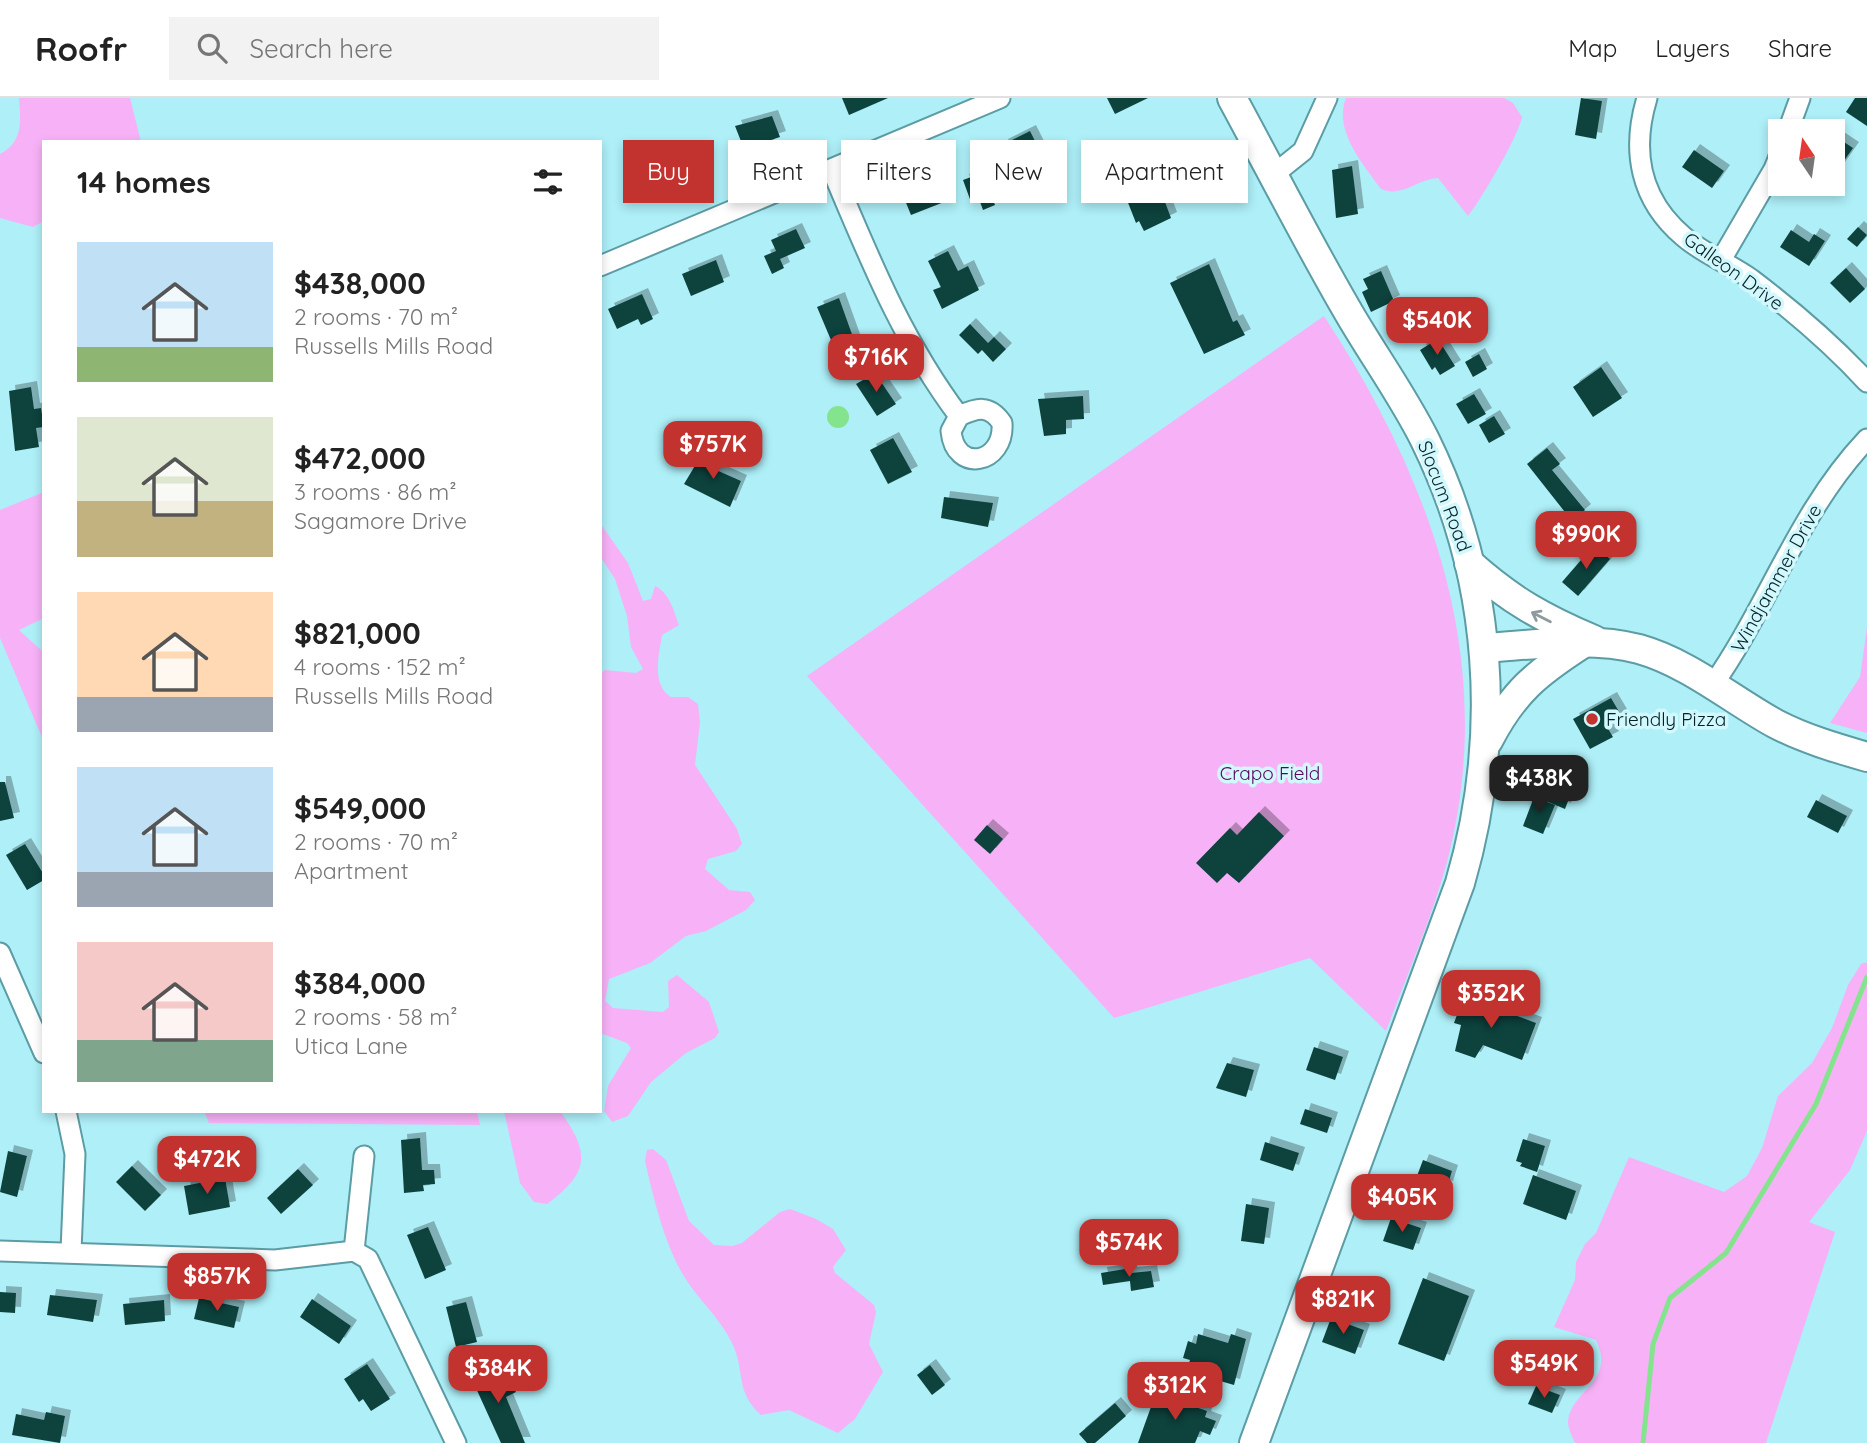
<!DOCTYPE html>
<html lang="en">
<head>
<meta charset="utf-8">
<style>
  :root { --surface:#fff; --page:#f2f2f2; --text:#222; --muted:#767676; --line:#e0e0e0; --accent:#c23330 }
  body { margin:0; font-family:Quicksand,sans-serif; background:var(--page); color:var(--text); height:100vh; display:flex; flex-direction:column; font-size:26px; white-space:nowrap }
  * { box-sizing:border-box; margin:0 }
  p { font-size:23px; color:var(--muted) }
  .icon { flex:none; width:38px; height:38px; fill:none; stroke:currentColor; stroke-width:2; stroke-linecap:round; stroke-linejoin:round }
  .map { position:relative; flex:1; overflow:hidden }
  .panel { position:absolute; left:42px; top:42px; width:560px; height:973px; display:flex; flex-direction:column; background:var(--surface); border-radius:0px; box-shadow:0 4px 10px #0003 }
  .panel>* { flex:none }
  .banner { position:absolute; left:623px; top:42px; width:665px; height:63px; display:flex; gap:14px }
  .needle { width:46px; rotate:347deg }
  .fabs { position:absolute; left:1768px; top:21px; display:grid; gap:14px }
  .fabs a { display:grid; place-items:center; width:77px; height:77px; border-radius:0px; background:var(--surface); box-shadow:0 4px 10px #0003; font-size:35px }
  .price { position:absolute; translate:-50% -60px; padding:0 16px; border-radius:14px; background:var(--accent); color:#fff; font-size:23px; line-height:46px; filter:drop-shadow(0 2px 4px #0008) }
  .price::after { content:''; position:absolute; left:50%; top:42px; width:21px; height:16px; margin-left:-10px; background:inherit; clip-path:polygon(0 0,100% 0,50% 100%) }
  .price.current { background:#222; color:#fff }
  ul { padding:0; list-style:none }
  li { display:flex; align-items:center; gap:21px; height:175px; padding:0 35px }
  li span { display:grid; place-items:center; flex:none; width:196px; height:140px; border-radius:0px; color:#555 }
  li>.icon { margin-inline-start:auto }
  span .icon { width:84px; height:84px; fill:#fffc; stroke-width:1 }
  li b { font-size:30px }
  h2 { display:flex; justify-content:space-between; align-items:center; height:84px; padding:0 35px; font-size:30px }
  .chip { padding:0 24px; border-radius:0px; background:var(--surface); box-shadow:0 4px 10px #0003; font-size:24px; line-height:63px }
  .chip.current { background:var(--accent); color:#fff }
  header { display:flex; align-items:center; gap:42px; box-sizing:border-box; height:98px; padding:0 35px; background:var(--surface); border-bottom:2px solid var(--line) }
  header strong { font-size:33px }
  nav { display:flex; gap:38px; margin-inline-start:auto; font-size:24px }
  .search { width:490px; height:63px; background:var(--page); display:flex; align-items:center; gap:18px; box-sizing:border-box; padding:0 24px; border-radius:0px; color:var(--muted); font-size:26px }
  .map>svg:first-child { display:block }
  .green { fill:#f7b2f7 }
  .water { fill:#83e48d }
  .lines { fill:none; stroke-linecap:round; stroke-linejoin:round }
  .stream { stroke:#83e48d; stroke-width:5 }
  .building { fill:#0f423e; filter:url(#shadow) }
  .minor-casing { stroke:#5c9ca4; stroke-width:23 }
  .secondary-casing { stroke:#5c9ca4; stroke-width:32 }
  .minor { stroke:#fff; stroke-width:19 }
  .secondary { stroke:#fff; stroke-width:28 }
  .oneway { stroke:#8e9b9c }
  .poi-dot { fill:#c23330; stroke:#d1f8fd; stroke-width:2.5 }
  .labels { text-anchor:middle; stroke-width:7; stroke-linejoin:round; paint-order:stroke }
  .street-label { font-size:19px; fill:#052024; stroke:#d1f8fd }
  .poi-label { font-size:19px; fill:#052024; stroke:#d1f8fd; text-anchor:start }
  .park-label { font-size:19px; fill:#57065a; stroke:#d1f8fd }
</style>
</head>
<body>
<header>
<strong>Roofr</strong>
<div class="search"><svg class="icon" aria-label="search" viewBox="0 0 24 24"><circle cx="10" cy="10" r="6"/><path d="M15 15l6 6"/></svg>Search here</div>
<nav><a>Map</a><a>Layers</a><a>Share</a></nav>
</header>
<div class="map">
<svg width="1867" height="1345" viewBox="0 0 1867 1345">
  <defs>
    <filter id="shadow"><feDropShadow dx="6" dy="-6" stdDeviation="0" flood-color="#0004"/></filter>
  </defs>
  <rect width="100%" height="100%" fill="#aeeff8"/>
  <!-- green -->
  <g class="green">
    <path d="M19,0h111l11,44h-97v79l-11,6 -33,-9v-64c23,-11 21,-34 19,-56z"/>
    <path d="M1346,0h158l9,5 9,14c-4,20 -41,83 -54,99l-30,-38c-21,1 -36,20 -57,11 -18,-25 -48,-59 -35,-91z"/>
    <path d="M1324,218c108,165 175,348 123,546 -16,58 -40,113 -61,169l-76,-73 -196,60 -307,-342z"/>
    <path d="M44,394v126l-25,12 25,23v89l-44,-104v-128z"/>
    <path d="M600,425l28,40 15,38 8,-2 4,-13c14,6 19,25 24,39l-17,10c-3,20 -11,50 9,62h17l10,7 2,18 -5,43 42,64 5,15 -6,7 -28,8 -3,10 24,21 21,2 5,8 -9,10 -40,21 -20,5 -36,27 -41,16 -4,22 8,7 50,4 6,-5 -1,-26 9,-6 32,27 10,30 -4,6 -29,15 -35,29 -23,34 -16,6 -8,-11 4,-25 23,-38 -4,-5 -27,-10v-359l5,-4 31,3 7,-4 -12,-22 -4,-31 -12,-37 -15,-23z"/>
    <path d="M1867,529v106l-37,-10 30,-46z"/>
    <path d="M1867,864v169l-17,39 -41,52 26,10 -69,211h-191c-3,-7 -7,-14 -7,-22 4,-32 48,-39 28,-81l-42,-13 21,-47 1,-18 9,-18 11,-11 33,-76 95,35 23,-16 15,-28 16,-52 34,-33 20,-35 16,-43 13,-21z"/>
    <path d="M204,1013h273l3,14 -271,-2z"/>
    <path d="M504,1013h56c31,43 29,62 -13,93l-13,-2 -14,-19z"/>
    <path d="M653,1051l13,11 23,61 25,24 18,1 10,-3 38,-31 10,-3 26,10 17,10 13,21 -13,17 2,6 39,32 2,7 -7,32 14,28 -28,47 -17,14 -49,-23 -28,5c-27,-25 -15,-43 -29,-72 -13,-27 -36,-45 -50,-70 -18,-31 -29,-77 -37,-112l2,-11z"/>
  </g>
  <!-- water -->
  <circle class="water" cx="838" cy="319" r="11"/>
  <g class="lines">
    <!-- stream -->
    <path class="stream" d="M1643,1345l10,-99 17,-46 56,-45 90,-149 51,-127"/>
  </g>
  <!-- building -->
  <g class="building">
    <path d="M842,0h46l-39,17z"/>
    <path d="M1107,0h41l-33,16z"/>
    <path d="M1581,0l21,3 -6,38 -21,-4z"/>
    <path d="M1855,0h12v28l-21,-14z"/>
    <path d="M772,18l8,21 -12,4 1,4 -23,9 -11,-28z"/>
    <path d="M1030,33l10,20 -28,14 -10,-20z"/>
    <path d="M1832,36l21,14 -21,30z"/>
    <path d="M1694,52l30,21 -12,17 -30,-21z"/>
    <path d="M690,55l5,11 -9,5 4,9 -30,13 -10,-21z"/>
    <path d="M1352,68l6,48 -22,4 -4,-48z"/>
    <path d="M982,75l13,32 -12,5 -4,-11 -8,3 -8,-22z"/>
    <path d="M1150,80l5,10 4,-2 12,32 -27,13 -5,-10 -3,2 -13,-33z"/>
    <path d="M935,82l9,22 -33,13 -9,-22z"/>
    <path d="M1858,129l9,8 -10,12 -10,-8z"/>
    <path d="M796,131l9,19 -25,11 4,9 -12,6 -8,-18 12,-5 -5,-11z"/>
    <path d="M1791,132l18,12 5,-8 11,7 -16,25 -29,-19z"/>
    <path d="M948,153l10,20 10,-5 11,24 -37,19 -9,-19 8,-3 -13,-26z"/>
    <path d="M716,162l8,22 -33,14 -9,-22z"/>
    <path d="M1209,166l24,58 4,-2 8,15 -41,19 -34,-71z"/>
    <path d="M1846,170l19,21 -15,14 -20,-20z"/>
    <path d="M1381,173l13,30 -23,11 -9,-20 6,-3 -5,-10z"/>
    <path d="M642,196l11,25 -12,6 -3,-6 -21,10 -9,-20z"/>
    <path d="M839,200l19,53 -19,8 -22,-52z"/>
    <path d="M970,226l18,19 6,-6 12,12 -13,13 -11,-12 -4,4 -19,-19z"/>
    <path d="M1438,241l17,27 -15,9 -5,-8 -3,3 -12,-20z"/>
    <path d="M1479,256l8,15 -14,8 -8,-15z"/>
    <path d="M1601,269l21,31 -29,19 -20,-30z"/>
    <path d="M875,275l21,31 -19,12 -21,-32z"/>
    <path d="M31,289l3,22 7,-1 3,19 -8,1 3,19 -24,4 -6,-60z"/>
    <path d="M1474,296l12,20 -18,10 -12,-20z"/>
    <path d="M1083,298l1,23 -18,1v14l-22,2 -6,-37z"/>
    <path d="M1494,318l11,18 -16,9 -10,-18z"/>
    <path d="M893,340l19,34 -24,12 -18,-34z"/>
    <path d="M1547,350l13,16 -8,6 33,40 -13,11 -45,-57z"/>
    <path d="M702,356l16,7 -4,8 27,12 -11,26 -46,-23z"/>
    <path d="M944,399l49,6 -5,24 -47,-9z"/>
    <path d="M1594,447l16,14 -32,37 -16,-14z"/>
    <path d="M1611,600l10,17 -14,12 6,10 -23,12 -17,-30z"/>
    <path d="M1554,683l19,7 -8,21 -19,-8z"/>
    <path d="M0,684h5l9,36 -14,3z"/>
    <path d="M1534,699l21,8 -12,29 -20,-8z"/>
    <path d="M1816,702l31,16 -9,17 -31,-16z"/>
    <path d="M1259,714l25,24 -45,47 -12,-10 -10,10 -21,-20 34,-35 7,7z"/>
    <path d="M987,727l16,14 -13,15 -16,-14z"/>
    <path d="M25,746l19,31v5l-17,10 -21,-35z"/>
    <path d="M1464,898l72,27 -14,37 -39,-15 -8,13 -20,-7 6,-26 -7,-2z"/>
    <path d="M1314,949l29,10 -8,23 -29,-10z"/>
    <path d="M1227,965l27,7 -8,27 -30,-9z"/>
    <path d="M1305,1011l27,9 -5,15 -27,-9z"/>
    <path d="M420,1040l2,32h12l1,14 -12,1 1,6 -20,2 -3,-53z"/>
    <path d="M1523,1041l22,7 -8,26 -17,-6 2,-3 -6,-2z"/>
    <path d="M1265,1044l34,11 -6,18 -33,-11z"/>
    <path d="M8,1053l19,5 -10,41 -17,-5z"/>
    <path d="M1423,1062l29,11 -5,16 -30,-11z"/>
    <path d="M132,1068l29,29 -16,16 -29,-29z"/>
    <path d="M298,1071l15,16 -32,29 -14,-16z"/>
    <path d="M1533,1077l43,16 -10,29 -43,-16z"/>
    <path d="M225,1080l5,29 -41,8 -5,-29z"/>
    <path d="M1246,1106l23,4 -5,36 -23,-3z"/>
    <path d="M1391,1120l30,10 -8,22 -30,-9z"/>
    <path d="M428,1129l18,43 -21,9 -18,-44z"/>
    <path d="M1131,1170v5l20,-2 3,16 -23,4 -1,-10 -27,4 -2,-12z"/>
    <path d="M1423,1180l46,18 -25,65 -46,-17z"/>
    <path d="M0,1194l16,1 -1,20 -15,-1z"/>
    <path d="M50,1197l47,5 -4,22 -46,-7z"/>
    <path d="M199,1200l40,9 -5,21 -40,-9z"/>
    <path d="M312,1201l39,27 -12,18 -39,-27z"/>
    <path d="M164,1202l1,21 -40,4 -2,-21z"/>
    <path d="M466,1204l11,40 -21,5 -10,-40z"/>
    <path d="M1331,1220l33,12 -9,24 -33,-12z"/>
    <path d="M1198,1236l30,9 3,-9 15,5 -12,46 -48,-14 4,-11 -7,-2 5,-17 8,3z"/>
    <path d="M367,1266l23,35 -19,12 -8,-12 -4,3 -15,-23z"/>
    <path d="M492,1267l9,20 9,-4 6,11 -10,5 19,46h-24l-31,-68z"/>
    <path d="M930,1267l15,20 -13,10 -15,-20z"/>
    <path d="M1536,1288l24,9 -8,18 -24,-9z"/>
    <path d="M1156,1295l51,18 -2,6 11,4 -6,14 -10,-4 -5,12h-57z"/>
    <path d="M1115,1305l11,13 -31,27h-8l-8,-9z"/>
    <path d="M46,1314l19,4 -5,27 -48,-8 4,-21 28,6z"/>
  </g>
  <g class="lines">
    <defs>
      <g id="minor">
        <path d="M1647,0c-16,53 -7,102 37,139 20,17 46,27 67,42 41,31 81,65 116,103"/>
        <path d="M1788,33l12,-33"/>
        <path d="M832,72c37,87 69,169 127,246 18,-8 30,-12 43,7 3,41 -47,51 -51,8l8,-15"/>
        <path d="M1273,77l30,-24 24,-53"/>
        <path d="M1721,162l53,-91 6,-15"/>
        <path d="M600,168l400,-168"/>
        <path d="M1712,588c57,-81 86,-174 155,-247"/>
        <path d="M0,855l44,100"/>
        <path d="M66,1013l9,43 -4,97"/>
        <path d="M364,1058l-10,95 14,8 88,184"/>
        <path d="M0,1153l275,9 79,-9"/>
      </g>
      <g id="secondary">
        <path d="M1232,0c38,70 74,141 114,210 25,44 56,86 79,132 68,138 78,296 35,443l-206,560"/>
        <path d="M1469,465c41,37 75,56 125,77"/>
        <path d="M1484,550c50,-3 107,-12 155,1 50,14 93,51 137,75 29,15 60,24 91,33"/>
        <path d="M1488,643c25,-49 49,-68 94,-97"/>
      </g>
    </defs>
    <!-- minor casing -->
    <use href="#minor" class="minor-casing"/>
    <!-- secondary casing -->
    <use href="#secondary" class="secondary-casing"/>
    <!-- minor -->
    <use href="#minor" class="minor"/>
    <!-- secondary -->
    <use href="#secondary" class="secondary"/>
  </g>
  <!-- one-way arrows -->
  <defs><path id="oneway-shaft" d="M-6 0H5M1.5-3L5.5 0L1.5 3" fill="none" stroke-width="1.6" stroke-linecap="round" stroke-linejoin="round" transform="scale(1.75)"/></defs>
  <use class="oneway" href="#oneway-shaft" transform="translate(1541 519) rotate(-153)"/>
  <!-- markers -->
  <circle class="poi-dot" cx="1592" cy="621" r="7"/>
  <g class="labels">
    <!-- street labels -->
    <g class="street-label">
      <text transform="translate(1734 173) rotate(36)" y="7">Galleon Drive</text>
      <text transform="translate(1445 398) rotate(69)" y="7">Slocum Road</text>
      <text transform="translate(1776 480) rotate(-61)" y="7">Windjammer Drive</text>
    </g>
    <!-- poi labels -->
    <g class="poi-label">
      <text x="1606" y="628">Friendly Pizza</text>
    </g>
    <!-- park labels -->
    <g class="park-label">
      <text x="1270" y="682">Crapo Field</text>
    </g>
  </g>
</svg>
<div class="fabs">
<a><svg class="needle" viewBox="-14 -14 28 28"><path d="M0-13l5 13h-10z" fill="#e53935"/><path d="M0 13l5-13h-10z" fill="#767676"/></svg></a>
</div>
<b class="price" style="left:1437px;top:259px">$540K</b>
<b class="price" style="left:876px;top:296px">$716K</b>
<b class="price" style="left:713px;top:383px">$757K</b>
<b class="price" style="left:1586px;top:473px">$990K</b>
<b class="price current" style="left:1539px;top:717px">$438K</b>
<b class="price" style="left:1491px;top:932px">$352K</b>
<b class="price" style="left:207px;top:1098px">$472K</b>
<b class="price" style="left:1402px;top:1136px">$405K</b>
<b class="price" style="left:1129px;top:1181px">$574K</b>
<b class="price" style="left:217px;top:1215px">$857K</b>
<b class="price" style="left:1343px;top:1238px">$821K</b>
<b class="price" style="left:1544px;top:1302px">$549K</b>
<b class="price" style="left:498px;top:1307px">$384K</b>
<b class="price" style="left:1175px;top:1324px">$312K</b>
<div class="banner">
<a class="chip current">Buy</a>
<a class="chip">Rent</a>
<a class="chip">Filters</a>
<a class="chip">New</a>
<a class="chip">Apartment</a>
</div>
<section class="panel">
<h2>14 homes<svg class="icon" aria-label="filters" viewBox="0 0 24 24"><path d="M4 7h16M4 17h16"/><circle cx="9" cy="7" r="2"/><circle cx="15" cy="17" r="2"/></svg></h2>
<ul>
<li><span style="background:linear-gradient(#bfe0f5 75%,#8fb573 0)"><svg class="icon" aria-label="home" viewBox="0 0 24 24"><path d="M3 11l9-7 9 7M6 9v11h12V9"/></svg></span><div><b>$438,000</b><p>2 rooms · 70 m²</p><p>Russells Mills Road</p></div></li>
<li><span style="background:linear-gradient(#dfe7d0 60%,#c2b280 0)"><svg class="icon" aria-label="home" viewBox="0 0 24 24"><path d="M3 11l9-7 9 7M6 9v11h12V9"/></svg></span><div><b>$472,000</b><p>3 rooms · 86 m²</p><p>Sagamore Drive</p></div></li>
<li><span style="background:linear-gradient(#ffd9b3 75%,#9aa5b1 0)"><svg class="icon" aria-label="home" viewBox="0 0 24 24"><path d="M3 11l9-7 9 7M6 9v11h12V9"/></svg></span><div><b>$821,000</b><p>4 rooms · 152 m²</p><p>Russells Mills Road</p></div></li>
<li><span style="background:linear-gradient(#bfe0f5 75%,#9aa5b1 0)"><svg class="icon" aria-label="home" viewBox="0 0 24 24"><path d="M3 11l9-7 9 7M6 9v11h12V9"/></svg></span><div><b>$549,000</b><p>2 rooms · 70 m²</p><p>Apartment</p></div></li>
<li><span style="background:linear-gradient(#f6c9c9 70%,#7fa58c 0)"><svg class="icon" aria-label="home" viewBox="0 0 24 24"><path d="M3 11l9-7 9 7M6 9v11h12V9"/></svg></span><div><b>$384,000</b><p>2 rooms · 58 m²</p><p>Utica Lane</p></div></li>
</ul>
</section>
</div>
</body>
</html>
